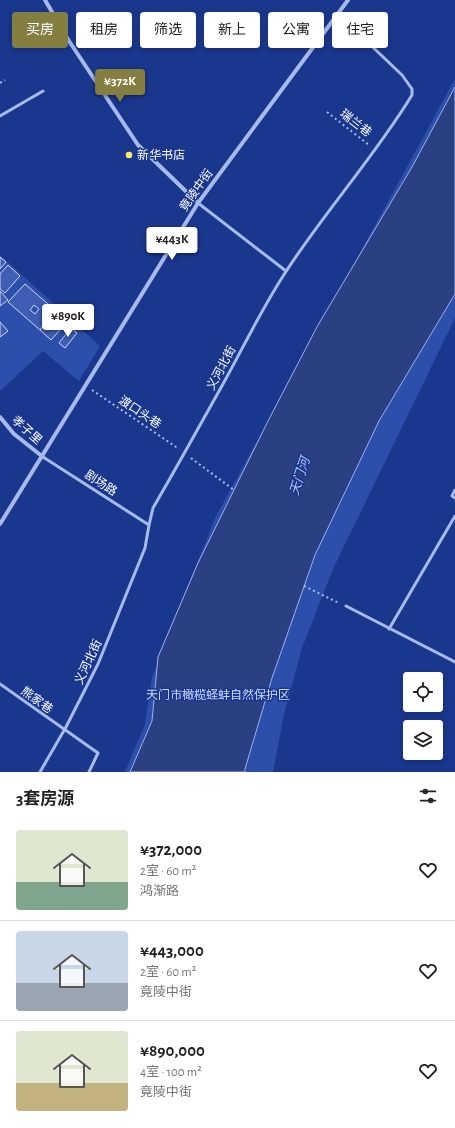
<!DOCTYPE html>
<html lang="zh">
<head>
<meta charset="utf-8">
<style>
  :root { --surface:#fff; --page:#f6f6f6; --text:#202124; --muted:#757577; --line:#e0e0e0; --accent:#847e41 }
  body { margin:0; font-family:"Alegreya Sans","Noto Sans SC",sans-serif; background:var(--page); color:var(--text); height:100vh; display:flex; flex-direction:column; font-size:15px; white-space:nowrap }
  * { box-sizing:border-box; margin:0 }
  p { font-size:13px; color:var(--muted) }
  .icon { flex:none; width:22px; height:22px; fill:none; stroke:currentColor; stroke-width:2; stroke-linecap:round; stroke-linejoin:round }
  .map { position:relative; height:772px; overflow:hidden }
  .drawer { display:flex; flex-direction:column; background:var(--surface); flex:1 }
  .drawer>* { flex:none }
  .hud { position:absolute; left:12px; top:12px; width:431px; height:36px; display:flex; gap:8px }
  .fabs { position:absolute; left:403px; top:672px; display:grid; gap:8px }
  .fabs a { display:grid; place-items:center; width:40px; height:40px; border-radius:4px; background:var(--surface); box-shadow:0 2px 6px #0003; font-size:20px }
  .price { position:absolute; translate:-50% -34px; padding:0 9px; border-radius:4px; background:#fff; color:#222; font-size:13px; line-height:26px; filter:drop-shadow(0 1px 2px #0008) }
  .price::after { content:''; position:absolute; left:50%; top:24px; width:12px; height:9px; margin-left:-6px; background:inherit; clip-path:polygon(0 0,100% 0,50% 100%) }
  .price.active { background:var(--accent); color:#fff }
  ul { padding:0; list-style:none }
  li { display:flex; align-items:center; gap:12px; height:100px; padding:0 16px }
  li+li { border-top:1px solid var(--line) }
  li span { display:grid; place-items:center; flex:none; width:112px; height:80px; border-radius:4px; color:#555 }
  li>.icon { margin-inline-start:auto }
  span .icon { width:48px; height:48px; fill:#fffc; stroke-width:1 }
  li b { font-size:17px }
  h2 { display:flex; justify-content:space-between; align-items:center; height:48px; padding:0 16px; font-size:17px }
  .chip { padding:0 14px; border-radius:4px; background:var(--surface); box-shadow:0 2px 6px #0003; font-size:14px; line-height:36px }
  .chip.active { background:var(--accent); color:#fff }
  .map>svg:first-child { display:block }
  .green { fill:#2d4fac }
  .water { fill:#2b4082; stroke:#9ab2f0 }
  .building { fill:#3e5db4; stroke:#cdd9fa; fill-rule:evenodd }
  .lines { fill:none; stroke-linecap:round; stroke-linejoin:round }
  .path { stroke:#a7baee; stroke-width:2; stroke-dasharray:2 3; stroke-linecap:butt }
  .service { stroke:#a7baee; stroke-width:3 }
  .minor { stroke:#a7baee; stroke-width:4 }
  .poi-dot { fill:#ffef64; stroke:#1a378e; stroke-width:1.5 }
  .labels { text-anchor:middle; stroke-width:3; stroke-linejoin:round; paint-order:stroke }
  .street-label { font-size:12px; fill:#fff; stroke:#1a378e }
  .poi-label { font-size:12px; fill:#fff; stroke:#1a378e; text-anchor:start }
  .park-label { font-size:12px; fill:#cdd9fa; stroke:#1a378e }
  .water-label { font-size:13px; font-style:italic; fill:#b3c5f5; stroke:#1a378e }
</style>
</head>
<body>
<div class="map">
<svg width="455" height="772" viewBox="0 0 455 772">
  <rect width="100%" height="100%" fill="#1a378e"/>
  <!-- green -->
  <g class="green">
    <path d="M455,79v239l-122,251 -31,79 -18,66 -11,58h-148l20,-48 7,-47 63,-159z"/>
    <path d="M0,255l100,91 -21,35 -36,-30 -43,40z"/>
  </g>
  <!-- water -->
  <path class="water" d="M455,87v207l-76,127 -64,134 -43,123 -27,91v3h-115l22,-51 6,-64 40,-94 70,-142 50,-96 94,-158z"/>
  <!-- building -->
  <g class="building">
    <path d="M0,257l6,5 -6,7z"/>
    <path d="M8,265l12,11 -15,17 -5,-4v-15z"/>
    <path d="M25,284l31,27 -16,19 -32,-28zM34,305l5,4 -4,5 -5,-4z"/>
    <path d="M0,291l8,9 -8,6z"/>
    <path d="M56,311l12,10 -17,19 -11,-10z"/>
    <path d="M0,322l8,9 -8,6z"/>
    <path d="M71,328l6,5 -12,15 -6,-5z"/>
  </g>
  <g class="lines">
    <!-- path -->
    <g class="path">
      <path d="M0,83l5,-3"/>
      <path d="M327,112l42,33"/>
      <path d="M92,390l87,59"/>
      <path d="M191,458l43,32"/>
      <path d="M304,586l35,17"/>
    </g>
    <!-- service -->
    <g class="service">
      <path d="M0,116l43,-25"/>
      <path d="M198,203l88,68"/>
      <path d="M43,457l106,68"/>
      <path d="M455,490l-3,6 3,2"/>
      <path d="M346,606l109,56"/>
      <path d="M389,629l66,-113"/>
      <path d="M0,684l98,69 -9,19"/>
      <path d="M40,772l26,-45 32,-63 47,-116 4,-23 4,-17c24,-41 47,-83 70,-124 21,-38 40,-78 64,-114 39,-60 88,-114 125,-175v-6l-10,-14 -64,-61"/>
    </g>
    <!-- minor -->
    <g class="minor">
      <path d="M45,0l24,41 69,104 60,58"/>
      <path d="M0,417l14,17 29,23"/>
      <path d="M0,524l198,-321 150,-203"/>
    </g>
  </g>
  <!-- markers -->
  <circle class="poi-dot" cx="129" cy="155" r="4"/>
  <g class="labels">
    <!-- street labels -->
    <g class="street-label">
      <text transform="translate(356 123) rotate(38)" y="4">瑞兰巷</text>
      <text transform="translate(196 190) rotate(-55)" y="4">竟陵中街</text>
      <text transform="translate(221 368) rotate(-62)" y="4">义河北街</text>
      <text transform="translate(140 412) rotate(34)" y="4">渡口头巷</text>
      <text transform="translate(27 430) rotate(42)" y="4">孝子里</text>
      <text transform="translate(101 483) rotate(33)" y="4">剧场路</text>
      <text transform="translate(88 662) rotate(-65)" y="4">义河北街</text>
      <text transform="translate(37 700) rotate(36)" y="4">熊家巷</text>
    </g>
    <!-- poi labels -->
    <g class="poi-label">
      <text x="137" y="159">新华书店</text>
    </g>
    <!-- park labels -->
    <g class="park-label">
      <text x="218" y="699">天门市橄榄蛏蚌自然保护区</text>
    </g>
    <!-- water labels -->
    <g class="water-label">
      <text transform="translate(299 476) rotate(-72)" y="5">天门河</text>
    </g>
  </g>
</svg>
<div class="fabs">
<a><svg class="icon" aria-label="locate" viewBox="0 0 24 24"><circle cx="12" cy="12" r="6"/><path d="M12 2v4M12 18v4M2 12h4M18 12h4"/></svg></a>
<a><svg class="icon" aria-label="layers" viewBox="0 0 24 24"><path d="M12 4l9 5-9 5-9-5zM3 14l9 5 9-5"/></svg></a>
</div>
<b class="price active" style="left:120px;top:103px">¥372K</b>
<b class="price" style="left:172px;top:261px">¥443K</b>
<b class="price" style="left:68px;top:338px">¥890K</b>
<div class="hud">
<a class="chip active">买房</a>
<a class="chip">租房</a>
<a class="chip">筛选</a>
<a class="chip">新上</a>
<a class="chip">公寓</a>
<a class="chip">住宅</a>
</div>
</div>
<section class="drawer">
<h2>3套房源<svg class="icon" aria-label="filters" viewBox="0 0 24 24"><path d="M4 7h16M4 17h16"/><circle cx="9" cy="7" r="2"/><circle cx="15" cy="17" r="2"/></svg></h2>
<ul>
<li><span style="background:linear-gradient(#dfe7d0 65%,#7fa58c 0)"><svg class="icon" aria-label="home" viewBox="0 0 24 24"><path d="M3 11l9-7 9 7M6 9v11h12V9"/></svg></span><div><b>¥372,000</b><p>2室 · 60 m²</p><p>鸿渐路</p></div><svg class="icon" aria-label="heart" viewBox="0 0 24 24"><path d="M12 20l-8-8c-3-5 5-10 8-4 3-6 11-1 8 4z"/></svg></li>
<li><span style="background:linear-gradient(#c9d6e8 65%,#9aa5b1 0)"><svg class="icon" aria-label="home" viewBox="0 0 24 24"><path d="M3 11l9-7 9 7M6 9v11h12V9"/></svg></span><div><b>¥443,000</b><p>2室 · 60 m²</p><p>竟陵中街</p></div><svg class="icon" aria-label="heart" viewBox="0 0 24 24"><path d="M12 20l-8-8c-3-5 5-10 8-4 3-6 11-1 8 4z"/></svg></li>
<li><span style="background:linear-gradient(#dfe7d0 65%,#c2b280 0)"><svg class="icon" aria-label="home" viewBox="0 0 24 24"><path d="M3 11l9-7 9 7M6 9v11h12V9"/></svg></span><div><b>¥890,000</b><p>4室 · 100 m²</p><p>竟陵中街</p></div><svg class="icon" aria-label="heart" viewBox="0 0 24 24"><path d="M12 20l-8-8c-3-5 5-10 8-4 3-6 11-1 8 4z"/></svg></li>
</ul>
</section>
</body>
</html>
